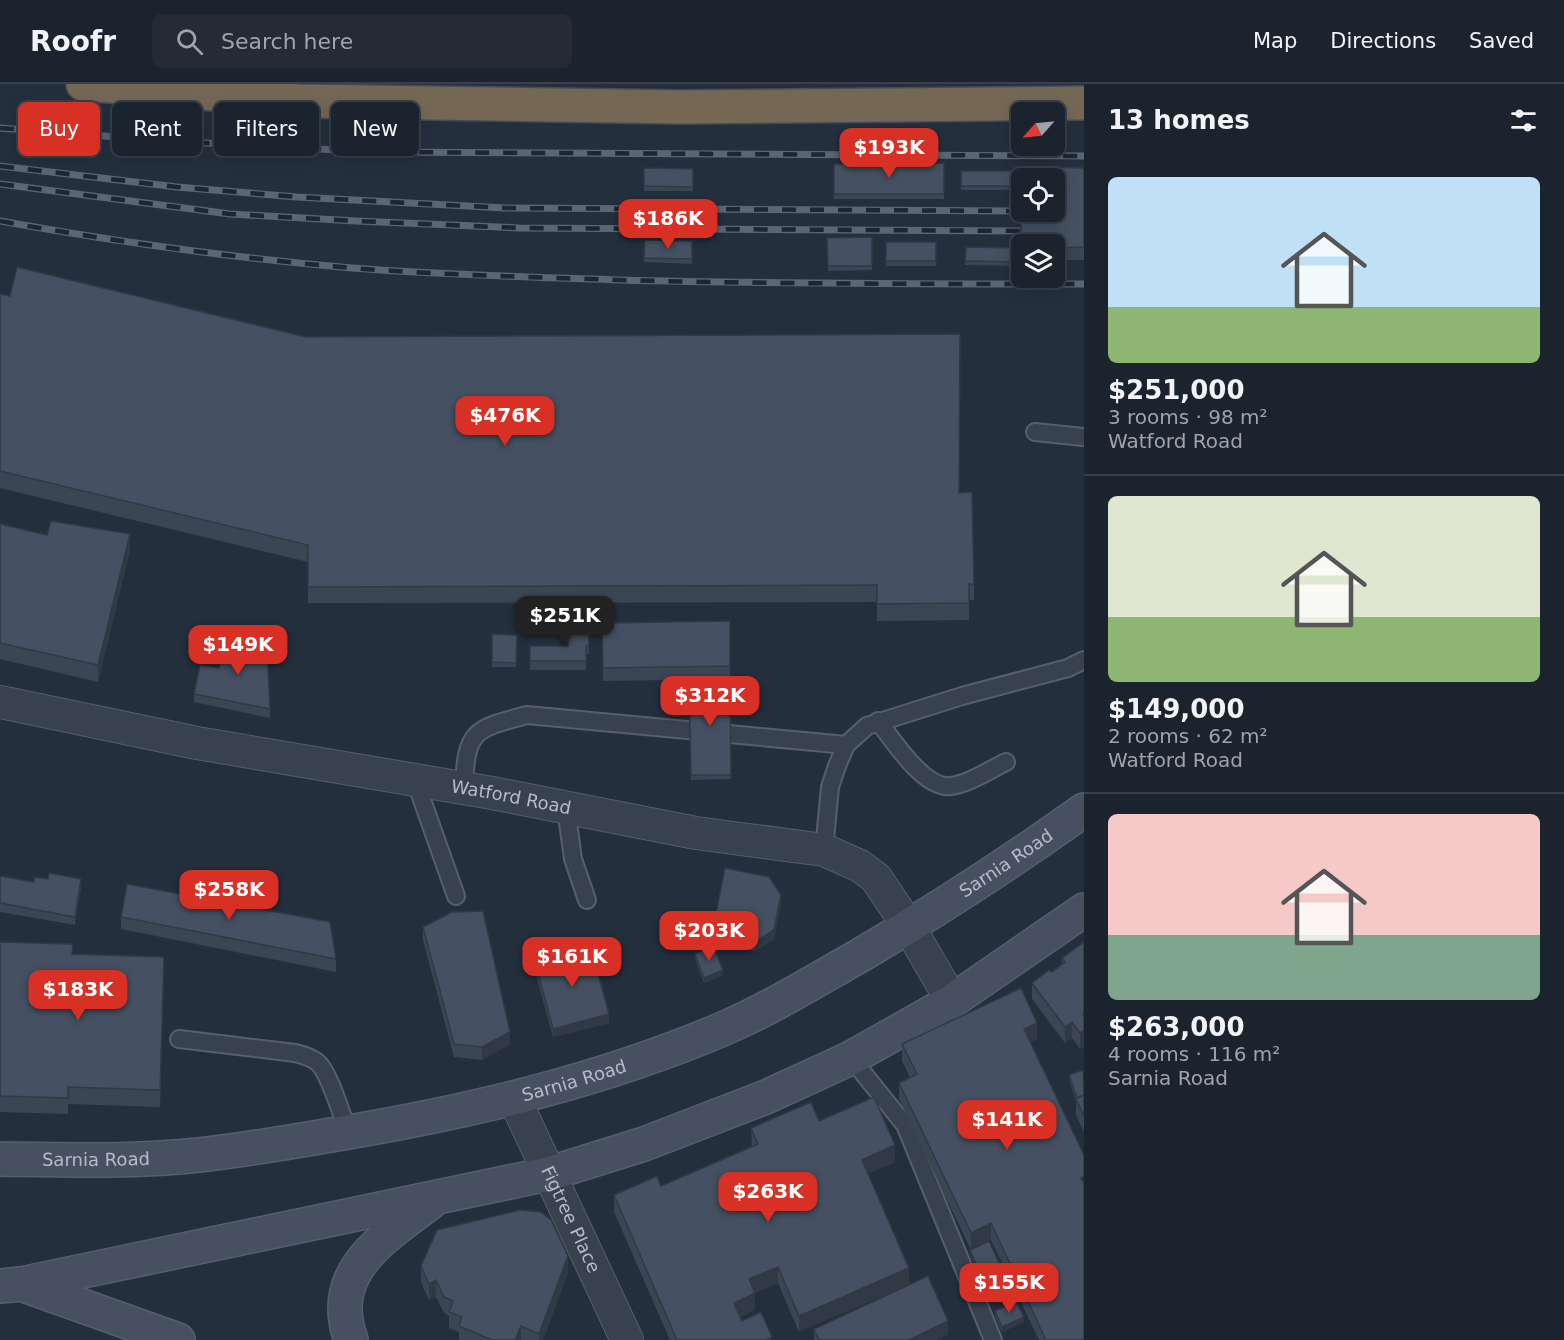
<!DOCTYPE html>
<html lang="en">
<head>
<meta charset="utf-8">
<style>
  :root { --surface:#1b232e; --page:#242b36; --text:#f1f3f6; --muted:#a0a4aa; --line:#39404a; --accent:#d93025 }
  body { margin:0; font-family:"DejaVu Sans",sans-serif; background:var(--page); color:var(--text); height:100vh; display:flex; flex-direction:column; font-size:22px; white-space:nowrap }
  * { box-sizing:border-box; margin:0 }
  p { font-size:20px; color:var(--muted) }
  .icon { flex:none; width:33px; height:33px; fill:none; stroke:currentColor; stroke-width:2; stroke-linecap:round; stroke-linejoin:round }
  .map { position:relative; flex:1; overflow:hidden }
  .details { display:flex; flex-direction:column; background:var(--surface); width:480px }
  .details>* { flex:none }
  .guide { position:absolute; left:18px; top:18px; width:570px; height:54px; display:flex; gap:12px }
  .needle { width:39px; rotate:243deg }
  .tools { position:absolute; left:1011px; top:18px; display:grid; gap:12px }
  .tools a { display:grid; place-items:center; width:54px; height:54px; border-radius:9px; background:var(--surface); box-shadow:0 3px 15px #0003,0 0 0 2px var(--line); font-size:30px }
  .price { position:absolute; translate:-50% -51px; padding:0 14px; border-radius:12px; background:var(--accent); color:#fff; font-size:20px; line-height:39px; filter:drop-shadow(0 2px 3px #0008) }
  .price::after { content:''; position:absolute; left:50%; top:36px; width:18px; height:14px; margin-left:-9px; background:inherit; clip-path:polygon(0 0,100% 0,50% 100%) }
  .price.selected { background:#222; color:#fff }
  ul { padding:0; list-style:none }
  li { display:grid; align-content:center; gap:12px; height:318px; padding:0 24px }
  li+li { border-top:2px solid var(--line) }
  li span { display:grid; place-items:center; height:186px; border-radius:9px; color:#555 }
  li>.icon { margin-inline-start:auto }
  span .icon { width:108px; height:108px; fill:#fffc; stroke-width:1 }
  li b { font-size:26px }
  h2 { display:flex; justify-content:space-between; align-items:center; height:72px; padding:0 24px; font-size:26px }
  .pill { padding:0 21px; border-radius:9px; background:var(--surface); box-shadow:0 3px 15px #0003,0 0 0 2px var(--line); font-size:21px; line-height:54px }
  .pill.selected { background:var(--accent); color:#fff }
  header { display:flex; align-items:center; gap:36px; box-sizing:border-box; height:84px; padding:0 30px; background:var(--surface); border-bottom:2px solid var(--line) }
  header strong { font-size:28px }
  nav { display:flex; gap:33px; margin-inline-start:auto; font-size:21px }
  .search { width:420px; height:54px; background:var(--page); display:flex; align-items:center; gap:15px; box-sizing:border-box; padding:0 21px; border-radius:9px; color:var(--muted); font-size:22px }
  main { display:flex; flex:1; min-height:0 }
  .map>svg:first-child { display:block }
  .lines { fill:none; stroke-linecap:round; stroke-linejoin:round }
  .lane-casing { stroke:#565f6c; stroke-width:20 }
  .street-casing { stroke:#565f6c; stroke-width:34 }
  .secondary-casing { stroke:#565f6c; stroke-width:36 }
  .highway-casing { stroke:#434c59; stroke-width:36 }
  .lane { stroke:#38414e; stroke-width:16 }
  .street { stroke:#38414e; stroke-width:32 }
  .secondary { stroke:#465061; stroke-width:33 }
  .highway { stroke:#746855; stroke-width:33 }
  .rail-casing { stroke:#5a6575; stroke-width:7 }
  .rail { stroke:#1d2633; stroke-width:4.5; stroke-dasharray:14; stroke-linecap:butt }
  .wall { fill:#3b4654 }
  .shaded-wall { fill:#303945 }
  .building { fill:#455162; stroke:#303945; stroke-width:1.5; fill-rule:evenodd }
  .labels { text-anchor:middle; stroke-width:4.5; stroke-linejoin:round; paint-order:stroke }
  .street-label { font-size:18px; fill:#b4bcc9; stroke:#1d2633 }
</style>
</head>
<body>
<header>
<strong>Roofr</strong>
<div class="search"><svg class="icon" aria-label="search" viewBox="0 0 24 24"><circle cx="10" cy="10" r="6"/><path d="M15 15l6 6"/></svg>Search here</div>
<nav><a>Map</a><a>Directions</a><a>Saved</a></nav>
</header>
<main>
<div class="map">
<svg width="1084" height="1256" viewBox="0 0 1084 1256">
  <rect width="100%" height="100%" fill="#242f3e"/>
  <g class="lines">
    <defs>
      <g id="lane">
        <path d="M1035,348l49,5"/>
        <path d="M878,637c14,18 46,68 72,65 19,-2 39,-16 56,-24"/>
        <path d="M415,696l41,116"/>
        <path d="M464,704c2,-58 10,-59 63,-73l319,30"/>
        <path d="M566,724l7,51 14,41"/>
        <path d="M824,766l6,-63 7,-21 9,-21 21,-19 95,-30 106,-28 16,-8"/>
        <path d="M179,955l116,14c8,2 16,4 22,9 12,9 25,54 31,70"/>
        <path d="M851,974l54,67 88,215"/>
      </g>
      <g id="street">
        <path id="s1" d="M0,618l197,41 295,50 204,40 128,17 36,16 16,12 33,49 43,74"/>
        <path id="s2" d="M514,1014l113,242"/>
      </g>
      <g id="secondary">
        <path id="s3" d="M0,1075c66,1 133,3 199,-4 46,-5 92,-13 138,-21 132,-22 264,-53 388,-106 46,-20 90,-47 134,-72 77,-45 152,-94 225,-146"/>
        <path d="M21,1200l157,56"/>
        <path d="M0,1202l21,-2 527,-110 96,-30 122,-47 85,-39 101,-57 132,-91"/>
        <path d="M351,1256c-25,-69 33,-102 80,-138"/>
      </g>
      <path id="highway" d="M83,0l217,17 379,6 405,-4"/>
    </defs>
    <!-- lane casing -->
    <use href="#lane" class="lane-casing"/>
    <!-- street casing -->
    <use href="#street" class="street-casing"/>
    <!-- secondary casing -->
    <use href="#secondary" class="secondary-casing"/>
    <!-- highway casing -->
    <use href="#highway" class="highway-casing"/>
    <!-- lane -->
    <use href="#lane" class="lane"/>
    <!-- street -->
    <use href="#street" class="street"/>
    <!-- secondary -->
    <use href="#secondary" class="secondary"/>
    <!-- highway -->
    <use href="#highway" class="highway"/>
    <defs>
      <g id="rail">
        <path d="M0,44l169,13 205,11 710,4"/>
        <path d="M0,82l177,21 120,10 208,11 517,3"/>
        <path d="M0,100l230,30 126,7 163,7 517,3"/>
        <path d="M0,137c116,21 235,37 352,47 89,7 178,9 268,12 154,4 309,4 464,4"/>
      </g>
    </defs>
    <!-- rail casing -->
    <use href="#rail" class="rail-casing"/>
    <!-- rail -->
    <use href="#rail" class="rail"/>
  </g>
  <!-- wall -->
  <g class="wall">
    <path d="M944,79v36h-110v-35z"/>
    <path d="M644,84l49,1v22h-49z"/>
    <path d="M1084,84v92h-30v-16h-32v22l-57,-1 1,-18 54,1v-58h-59v-19h90z"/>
    <path d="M872,153v33l-44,1 -1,-33z"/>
    <path d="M645,156l47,1v23l-48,-2z"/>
    <rect x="886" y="158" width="50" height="24"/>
    <path d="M0,210l10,2 296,41 653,156 15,91v16h-5v20l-92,1v-19l-569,1v-41l-308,-74z"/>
    <path d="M0,440l47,11 83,15 -32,132 -98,-23z"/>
    <path d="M730,537v58l-127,2 -1,-58z"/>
    <path d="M588,539l1,31h-3v16h-56v-24h38z"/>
    <path d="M492,550l25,1 -1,32h-24z"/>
    <path d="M689,596h41l1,99 -40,1z"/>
    <path d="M194,610l76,15v9l-76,-16z"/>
    <path d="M0,792l34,6 47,6 -6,37 -75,-13z"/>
    <path d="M781,820l-7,35 -19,12 -43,-9v-9z"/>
    <path d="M121,833l215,42v13l-215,-43z"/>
    <path d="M423,843l87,117 -28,16 -28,-3 -31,-117z"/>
    <path d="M0,858l73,12 91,19 -4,134 -92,-3v10l-68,-2z"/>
    <path d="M1084,858v104l-4,3 -8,-11 -7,5 -33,-44v-16l20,-11 10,-8v-6z"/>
    <path d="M695,870l28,21 -19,8 -9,-25z"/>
    <path d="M535,878l74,61 -56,14 -18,-66z"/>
    <path d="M1037,955l-7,3 54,298h-45l-48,-100 -20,10 -72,-151v-16l11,-6 -8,-16v-17z"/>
    <path d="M1084,988v60l-8,-17v-14l-7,-22v-4z"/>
    <path d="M819,1037l76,41 -27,11 -69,159 -21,-49 -23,10v17l-15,7 2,4 30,19h-102l-56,-128v-17l47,-9 91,-40 -1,-18z"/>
    <path d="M970,1166l37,35 -20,9 -17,-40z"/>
    <path d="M421,1182l147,7 -25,67h-84v-8l-10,-4v-12l-5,-3 -8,-16 -7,3 -8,-18z"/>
    <path d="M995,1227l29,11 -22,10 -7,-16z"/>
    <path d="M814,1245l134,5 -12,6h-122z"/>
  </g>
  <!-- shaded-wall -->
  <g class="shaded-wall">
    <path d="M130,450v16l-32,132v-17z"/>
    <path d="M81,795v9l-6,37v-8z"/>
    <path d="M781,811v9l-7,35 -19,12v-9z"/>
    <path d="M723,886v5l-19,8v-5z"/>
    <path d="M609,930v9l-56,14v-8z"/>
    <path d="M1083,930h1v32l-4,3v-16z"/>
    <path d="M1072,938v16l-7,5v-16z"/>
    <path d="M1037,939v16l-13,6v-16z"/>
    <path d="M510,948v12l-28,16v-13z"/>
    <path d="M895,1061v17l-33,14v-16z"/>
    <path d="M991,1139v17l-20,10v-17z"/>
    <path d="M568,1172v17l-25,67h-4v-6z"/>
    <path d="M778,1183v16l-29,12v-16z"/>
    <path d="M909,1184v17l-110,47v-16z"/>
    <path d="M436,1196v17l-7,3v-16z"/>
    <path d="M1007,1196v5l-20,9v-4z"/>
    <path d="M755,1209v17l-21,9v-16z"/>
    <path d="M1024,1233v5l-22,10v-5z"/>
    <path d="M948,1237v13l-12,6h-27z"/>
    <path d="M521,1242v14h-6z"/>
  </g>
  <!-- building -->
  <g class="building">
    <path d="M944,79v31h-110v-30z"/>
    <path d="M1051,83l33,1v79l-30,1v-4h-3v-4l-30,-1 -1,-62h31zM1022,94h32v34h-32z"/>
    <path d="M644,84l49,1v18l-49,-1z"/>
    <path d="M961,87h90v6h-31v9h-59z"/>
    <path d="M872,153v29h-44l-1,-28z"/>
    <path d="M645,156l47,1v18l-48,-1z"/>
    <rect x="886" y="158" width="50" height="19"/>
    <path d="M966,163l56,1v14l-57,-1z"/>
    <path d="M17,183l289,70 654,-3 -1,159 13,-1 2,92h-5v19l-92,1v-19l-569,2v-42l-308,-74v-177l10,2z"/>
    <path d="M51,437l79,13 -32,131 -98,-22v-119l47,11z"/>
    <path d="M730,537v45l-127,2 -1,-45z"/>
    <path d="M568,539h20l1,23h-3v15h-56v-15h38z"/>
    <path d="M492,550l25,1 -1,28 -24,-1z"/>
    <path d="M224,556l43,7 3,62 -76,-15 6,-29 19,3z"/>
    <path d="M689,596h41l1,95h-40z"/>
    <path d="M725,784l44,9 12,18 -7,35 -19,12 -43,-9z"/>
    <path d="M49,789l32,6 -6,38 -75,-14v-27l34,6v-5l14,2z"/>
    <path d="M127,800l203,38 6,37 -215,-42z"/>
    <path d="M483,827l27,121 -28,15 -28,-3 -31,-117 29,-15z"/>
    <path d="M0,858l73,2 -1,10 92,3 -4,133 -92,-3v11l-68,-2z"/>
    <path d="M1084,858v72h-1l1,2v14l-4,3 -8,-11 -7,5 -33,-44 17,-13 3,2 13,-10 -3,-4z"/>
    <path d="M713,862l10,24 -19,8 -9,-24z"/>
    <path d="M591,863l18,67 -56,15 -18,-67z"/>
    <path d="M1021,904l16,35 -13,6 60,126v21l-3,2 3,5v157h-38l-55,-117 -20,10 -72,-150 18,-9 -15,-30z"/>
    <path d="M1083,986l1,25 -7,3 -8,-23z"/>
    <path d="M1084,1011v21l-8,-17z"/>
    <path d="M874,1013l21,48 -33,15 47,108 -110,48 -21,-49 -29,12 6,14 -21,10 8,18 19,-9 11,25 -6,3h-89l-63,-145 43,-19 4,10 97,-42 -7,-16 60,-26 8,19z"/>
    <path d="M520,1126l21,2 10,8 17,36 -29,78 -18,-8 -6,14h-23l-33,-14 3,-9 -13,-5 4,-11 -9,-4 -8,-17 -7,4 -8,-18 16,-36z"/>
    <path d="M989,1157l18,39 -20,10 -17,-40z"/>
    <path d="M928,1192l20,45 -39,19h-90l-5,-11z"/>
    <path d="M1016,1217l8,16 -22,10 -7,-16z"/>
  </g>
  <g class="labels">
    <!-- street labels -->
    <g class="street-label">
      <text dy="6" stroke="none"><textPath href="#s1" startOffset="520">Watford Road</textPath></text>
      <text dy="6" stroke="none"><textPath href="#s3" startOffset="1068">Sarnia Road</textPath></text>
      <text dy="6" stroke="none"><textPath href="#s3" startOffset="582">Sarnia Road</textPath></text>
      <text dy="6" stroke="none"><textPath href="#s3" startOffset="96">Sarnia Road</textPath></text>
      <text dy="6" stroke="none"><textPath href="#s2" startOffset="134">Figtree Place</textPath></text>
    </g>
  </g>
</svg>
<div class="tools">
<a><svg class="needle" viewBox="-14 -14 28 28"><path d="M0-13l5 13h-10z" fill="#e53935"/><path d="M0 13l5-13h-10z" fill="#a0a4aa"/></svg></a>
<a><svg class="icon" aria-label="locate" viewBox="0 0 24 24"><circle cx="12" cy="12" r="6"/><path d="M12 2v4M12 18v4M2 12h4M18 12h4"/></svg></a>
<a><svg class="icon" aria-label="layers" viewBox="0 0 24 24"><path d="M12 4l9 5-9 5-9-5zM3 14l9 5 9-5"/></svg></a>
</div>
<b class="price" style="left:889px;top:95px">$193K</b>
<b class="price" style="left:668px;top:166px">$186K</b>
<b class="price" style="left:505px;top:363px">$476K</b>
<b class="price selected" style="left:565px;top:563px">$251K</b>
<b class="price" style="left:238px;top:592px">$149K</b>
<b class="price" style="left:710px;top:643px">$312K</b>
<b class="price" style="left:229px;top:837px">$258K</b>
<b class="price" style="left:709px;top:878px">$203K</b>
<b class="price" style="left:572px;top:904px">$161K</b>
<b class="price" style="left:78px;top:937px">$183K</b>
<b class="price" style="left:1007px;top:1067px">$141K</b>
<b class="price" style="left:768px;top:1139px">$263K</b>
<b class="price" style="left:1009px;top:1230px">$155K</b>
<div class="guide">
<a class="pill selected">Buy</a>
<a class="pill">Rent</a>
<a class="pill">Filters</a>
<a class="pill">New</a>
</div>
</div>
<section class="details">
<h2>13 homes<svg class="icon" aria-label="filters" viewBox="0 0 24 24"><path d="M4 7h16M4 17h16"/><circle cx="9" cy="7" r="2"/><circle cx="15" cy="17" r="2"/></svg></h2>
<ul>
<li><span style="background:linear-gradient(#bfe0f5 70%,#8fb573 0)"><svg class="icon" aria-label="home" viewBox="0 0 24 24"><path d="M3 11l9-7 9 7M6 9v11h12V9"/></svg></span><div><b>$251,000</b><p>3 rooms · 98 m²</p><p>Watford Road</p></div></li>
<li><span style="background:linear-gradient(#dfe7d0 65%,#8fb573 0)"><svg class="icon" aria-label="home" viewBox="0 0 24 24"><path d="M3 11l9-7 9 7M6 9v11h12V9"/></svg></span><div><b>$149,000</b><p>2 rooms · 62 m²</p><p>Watford Road</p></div></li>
<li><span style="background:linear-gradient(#f6c9c9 65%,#7fa58c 0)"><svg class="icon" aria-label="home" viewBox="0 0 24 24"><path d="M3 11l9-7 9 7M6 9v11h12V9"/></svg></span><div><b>$263,000</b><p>4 rooms · 116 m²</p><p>Sarnia Road</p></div></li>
</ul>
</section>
</main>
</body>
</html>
